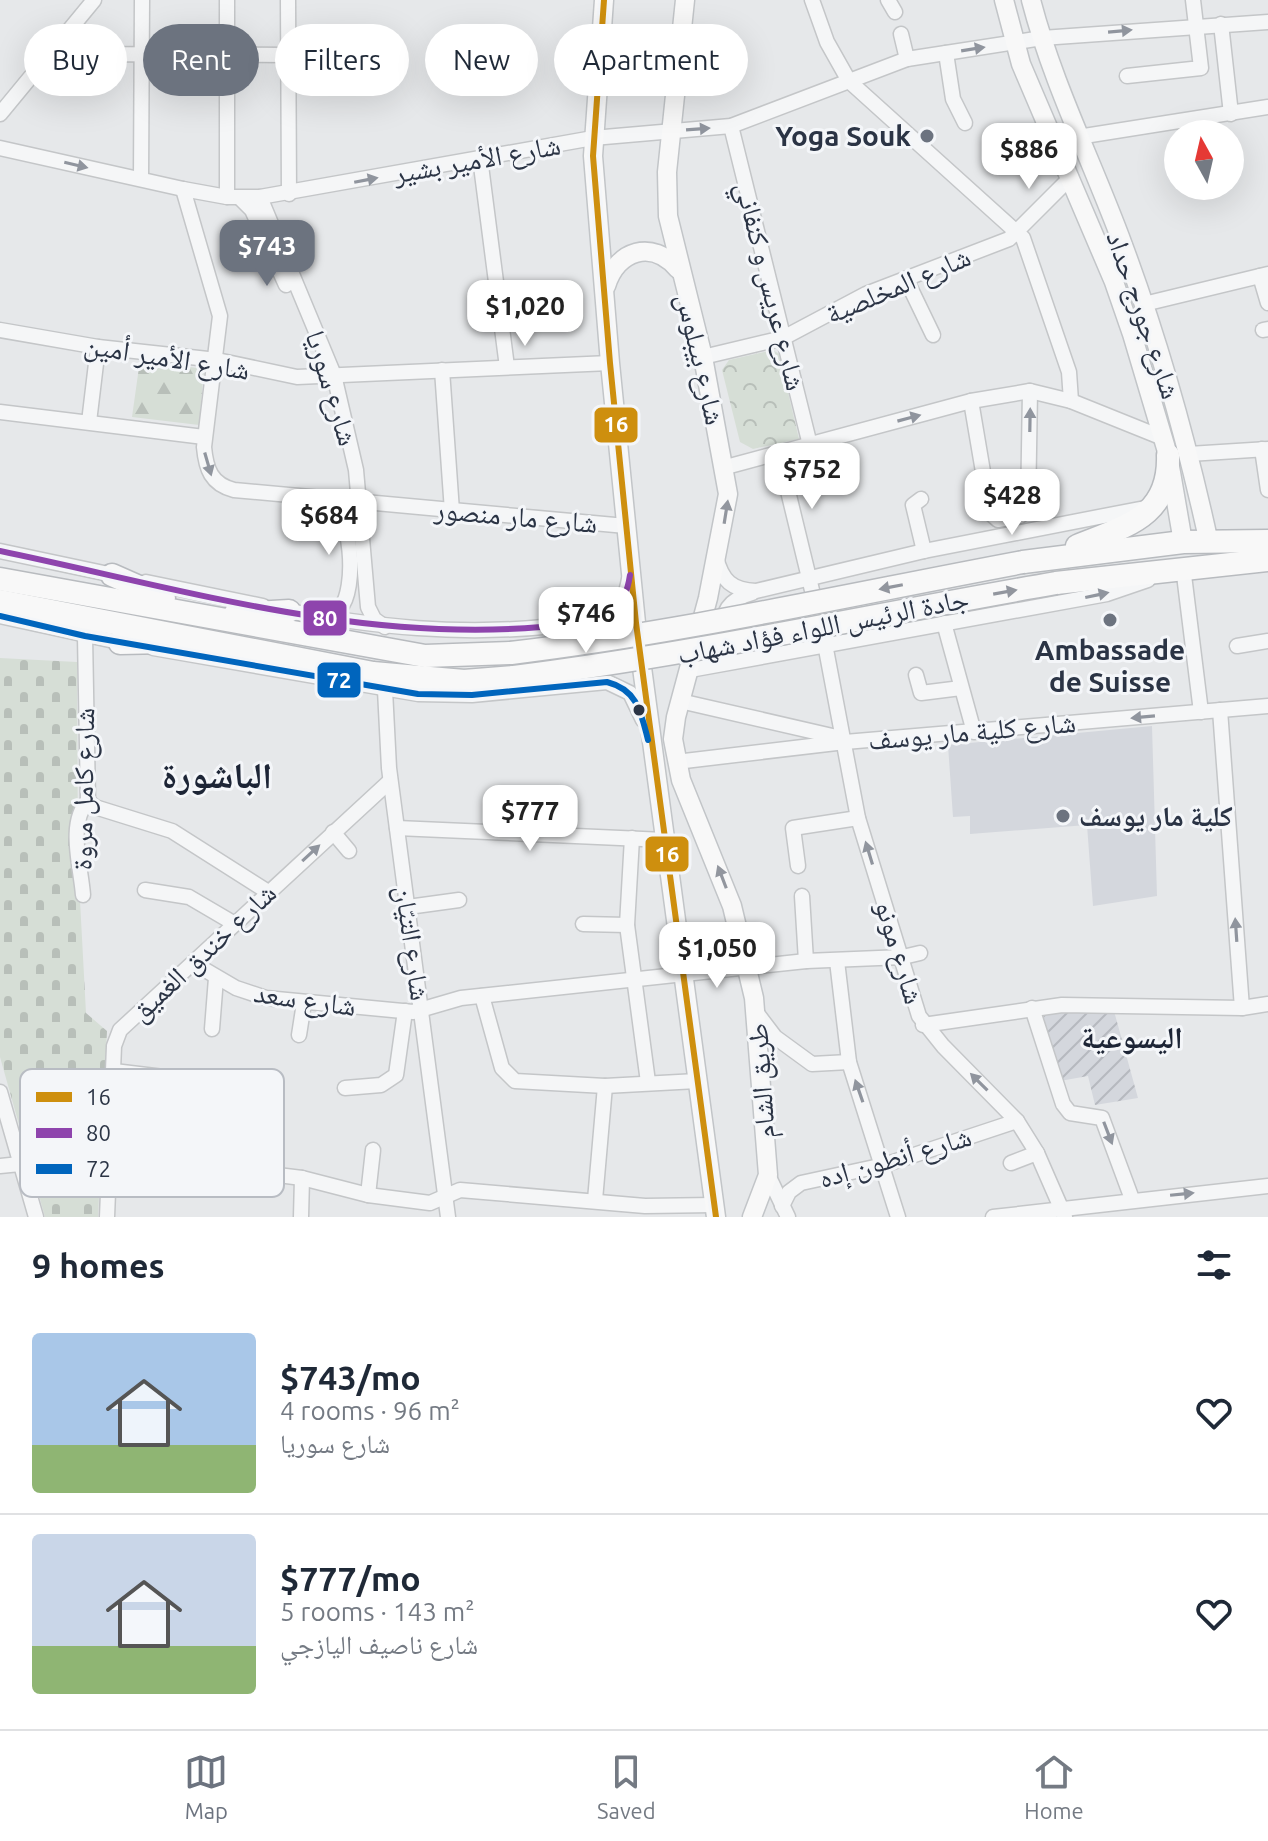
<!DOCTYPE html>
<html lang="en">
<head>
<meta charset="utf-8">
<style>
  :root { --surface:#fff; --page:#f2f2f3; --text:#1f2937; --muted:#747a83; --line:#e0e1e3; --accent:#6c737f }
  body { margin:0; font-family:Ubuntu,"Noto Naskh Arabic",sans-serif; background:var(--page); color:var(--text); height:100vh; display:flex; flex-direction:column; font-size:30px; white-space:nowrap }
  * { box-sizing:border-box; margin:0 }
  p { font-size:26px; color:var(--muted) }
  .icon { flex:none; width:44px; height:44px; fill:none; stroke:currentColor; stroke-width:2; stroke-linecap:round; stroke-linejoin:round }
  .map { position:relative; height:1217px; overflow:hidden }
  .side { display:flex; flex-direction:column; background:var(--surface); flex:1 }
  .side>* { flex:none }
  .banner { position:absolute; left:24px; top:24px; width:800px; height:72px; display:flex; gap:16px }
  .needle { width:52px; rotate:352deg }
  .tools { position:absolute; left:1164px; top:120px; display:grid; gap:16px }
  .tools a { display:grid; place-items:center; width:80px; height:80px; border-radius:50%; background:var(--surface); box-shadow:0 8px 32px #0002; font-size:40px }
  .price { position:absolute; translate:-50% -68px; padding:0 18px; border-radius:16px; background:#fff; color:#222; font-size:26px; line-height:52px; filter:drop-shadow(0 2px 4px #0008) }
  .price::after { content:''; position:absolute; left:50%; top:48px; width:24px; height:18px; margin-left:-12px; background:inherit; clip-path:polygon(0 0,100% 0,50% 100%) }
  .price.current { background:var(--accent); color:#fff }
  ul { padding:0; list-style:none }
  li { display:flex; align-items:center; gap:24px; height:200px; padding:0 32px }
  li+li { border-top:2px solid var(--line) }
  li span { display:grid; place-items:center; flex:none; width:224px; height:160px; border-radius:8px; color:#555 }
  li>.icon { margin-inline-start:auto }
  span .icon { width:96px; height:96px; fill:#fffc; stroke-width:1 }
  li b { font-size:34px }
  h2 { display:flex; justify-content:space-between; align-items:center; height:96px; padding:0 32px; font-size:34px }
  .pill { padding:0 28px; border-radius:36px; background:var(--surface); box-shadow:0 8px 32px #0002; font-size:28px; line-height:72px }
  .pill.current { background:var(--accent); color:#fff }
  .dock { display:flex; justify-content:space-around; align-items:center; height:112px; border-top:2px solid var(--line); background:var(--surface); font-size:22px; color:var(--muted) }
  .dock a { display:grid; justify-items:center; gap:4px }
  .dock .current { color:var(--accent) }
  .map>svg:first-child { display:block }
  .built { fill:#d4d7dd }
  .industrial { fill:url(#industrial-furrows) }
  .forest { fill:url(#forest-firs) }
  .cemetery { fill:url(#cemetery-stones) }
  .park { fill:url(#park-crowns) }
  .lines { fill:none; stroke-linecap:round; stroke-linejoin:round }
  .minor-casing { stroke:#c4c6c8; stroke-width:17 }
  .major-casing { stroke:#c2c5c8; stroke-width:21 }
  .highway-casing { stroke:#b8bbbf; stroke-width:25 }
  .minor { stroke:#f5f6f7; stroke-width:14 }
  .major { stroke:#f8f8f8; stroke-width:18 }
  .highway { stroke:#f8f8f8; stroke-width:22 }
  .highway-bridge-casing { stroke:#b8bbbf; stroke-width:25; stroke-linecap:butt }
  .highway-bridge { stroke:#f8f8f8; stroke-width:22 }
  .bus-1-casing { stroke:#f4f6f9; stroke-width:12 }
  .bus-2-casing { stroke:#f4f6f9; stroke-width:12 }
  .bus-3-casing { stroke:#f4f6f9; stroke-width:12 }
  .bus-1 { stroke:#ce8f0e; stroke-width:6 }
  .bus-2 { stroke:#8e44ad; stroke-width:6 }
  .bus-3 { stroke:#0065bd; stroke-width:6 }
  .oneway { fill:#90959e }
  .oneway2 { fill:#92969e }
  .poi-dot { fill:#6c737f; stroke:#f4f6f9; stroke-width:3 }
  .bus-dot { fill:#2b3445; stroke:#f4f6f9; stroke-width:3 }
  .labels { text-anchor:middle; stroke-width:6; stroke-linejoin:round; paint-order:stroke }
  .poi-label { font-size:28px; font-weight:bold; fill:#2b3445; stroke:#f4f6f9; text-anchor:end }
  .street-label { font-size:28px; fill:#2b3445; stroke:#f4f6f9 }
  .neighbourhood-label { font-size:30px; font-weight:bold; fill:#1d2536; stroke:#f4f6f9 }
  .district-label { font-size:36px; font-weight:bold; fill:#1d2536; stroke:#f4f6f9 }
  .key { fill:#f4f6f9; stroke:#b8bcc3; stroke-width:2 }
  .key-label { font-size:22px; fill:#2b3445 }
  .line-badge { stroke:#f4f6f9; stroke-width:3 }
  .badge-label { font-size:22px; text-anchor:middle; font-weight:bold; fill:#fff }
</style>
</head>
<body>
<div class="map">
<svg width="1268" height="1217" viewBox="0 0 1268 1217">
  <defs>
    <pattern id="industrial-furrows" width="10" height="10" patternUnits="userSpaceOnUse" patternTransform="scale(2)"><rect width="10" height="10" fill="#d4d7dd"/><path d="M-1 1l2-2M0 10L10 0M9 11l2-2" fill="none" stroke="#b6b9bf"/></pattern>
    <pattern id="forest-firs" width="22" height="20" patternUnits="userSpaceOnUse" patternTransform="scale(2)"><rect width="22" height="20" fill="#d6ded6"/><path d="M5 1l3.5 6h-7zM16 11l3.5 6h-7z" fill="#b8bfb9"/></pattern>
    <pattern id="cemetery-stones" width="16" height="16" patternUnits="userSpaceOnUse" patternTransform="scale(2)"><rect width="16" height="16" fill="#d6ded6"/><path d="M2 7V4a2 2 0 0 1 4 0v3zM10 15v-3a2 2 0 0 1 4 0v3z" fill="#b8bfb9"/></pattern>
    <pattern id="park-crowns" width="20" height="18" patternUnits="userSpaceOnUse" patternTransform="scale(2)"><rect width="20" height="18" fill="#d6ded6"/><path d="M2 6a3 3 0 1 1 6 0M12 15a3 3 0 1 1 6 0" fill="none" stroke="#b8bfb9"/></pattern>
  </defs>
  <rect width="100%" height="100%" fill="#e6e8ea"/>
  <!-- built -->
  <path class="built" d="M1152,726l5,170 -64,10 -6,-81 -117,9v-18l-17,1 -5,-72z"/>
  <!-- industrial -->
  <path class="industrial" d="M1062,1011h52l24,87 -43,7 -7,-29 -28,5 -17,-66z"/>
  <!-- forest -->
  <path class="forest" d="M140,360l64,9 -5,56 -67,-8z"/>
  <!-- cemetery -->
  <path class="cemetery" d="M0,658l77,4 1,201 8,150 21,18 -9,186h-53l-45,-160z"/>
  <!-- park -->
  <path class="park" d="M773,350l6,4 20,85 -46,10 -13,-7 -18,-72 7,-10z"/>
  <g class="lines">
    <defs>
      <g id="minor">
        <path d="M288,0l1,194"/>
        <path d="M812,0l15,42 22,39 174,157 46,134 2,29"/>
        <path d="M888,0l7,12"/>
        <path d="M1221,24l10,90"/>
        <path d="M901,34l6,25"/>
        <path d="M946,53l7,46 12,24"/>
        <path d="M49,54l239,1"/>
        <path d="M1127,76l74,-8 -8,-68"/>
        <path d="M0,114l94,-114"/>
        <path d="M731,126l79,319"/>
        <path d="M1078,137l190,-30"/>
        <path d="M0,148l183,41 44,8h33l333,-59 138,-12 176,-67 135,-21 226,-16"/>
        <path d="M480,158l27,209"/>
        <path d="M141,179l1,-179"/>
        <path d="M183,189l37,127 -16,131c2,22 7,37 30,43l392,36"/>
        <path d="M227,197v-197"/>
        <path d="M260,197l74,178 22,95 12,137 6,12 11,8"/>
        <path d="M240,198l12,12 34,75"/>
        <path d="M1260,276l8,27"/>
        <path d="M906,279l27,56"/>
        <path d="M1144,304l124,-30"/>
        <path d="M0,330l98,17 119,13 80,17 313,-14"/>
        <path d="M1263,330l5,-1"/>
        <path d="M703,357l80,-19 83,-44 143,-55 62,-62"/>
        <path d="M442,370l10,141"/>
        <path d="M971,401l19,112 8,7 22,-4 8,-8 2,-117"/>
        <path d="M0,412l204,25"/>
        <path d="M89,422l9,-75"/>
        <path d="M1262,449l6,41"/>
        <path d="M779,454l46,190 33,174 61,198 24,30 74,75 20,32 28,64"/>
        <path d="M1189,454l79,-5"/>
        <path d="M726,467l245,-66 59,-10 41,10 92,37"/>
        <path d="M921,499l-8,6 11,46"/>
        <path d="M0,551l118,25"/>
        <path d="M716,557c6,24 16,33 40,34l168,-40 221,-43"/>
        <path d="M1183,567l18,145"/>
        <path d="M146,582l117,24"/>
        <path d="M283,610c92,17 177,26 271,16 18,-2 44,-2 59,-15 10,-7 14,-20 16,-32"/>
        <path d="M321,615l19,-7c17,-17 13,-100 -14,-106"/>
        <path d="M0,616l128,28"/>
        <path d="M944,623l30,109"/>
        <path d="M85,636l3,165"/>
        <path d="M1237,646l31,-5"/>
        <path d="M735,647l-11,-12c-4,-23 6,-36 28,-42"/>
        <path d="M153,648l265,46 54,1 135,-13 23,11 13,27"/>
        <path d="M690,670l417,-76 41,-14"/>
        <path d="M916,675l5,18 40,-5"/>
        <path d="M385,690l4,78 59,449"/>
        <path d="M680,701l161,37"/>
        <path d="M1220,710l22,298"/>
        <path d="M676,762l169,-20 423,-36"/>
        <path d="M88,801l7,6 77,24 96,61"/>
        <path d="M397,828l268,12"/>
        <path d="M333,832l16,19"/>
        <path d="M632,838l-5,87 21,157"/>
        <path d="M798,866l-5,-38 65,-10"/>
        <path d="M145,890l44,7 46,27"/>
        <path d="M83,895c-2,-28 -16,-72 5,-94"/>
        <path d="M802,896l4,65"/>
        <path d="M408,907l51,-7"/>
        <path d="M583,924l44,1"/>
        <path d="M837,961l12,101 49,155"/>
        <path d="M195,964l41,24 30,10 147,14 48,-14 345,-37 97,-4 17,-4"/>
        <path d="M482,996l20,72 13,13 90,5 92,-5"/>
        <path d="M1032,1008l31,96 7,9 32,5 30,81"/>
        <path d="M756,1012l19,25 37,27 37,-2"/>
        <path d="M923,1025l139,-20 180,3 26,-4"/>
        <path d="M212,1029l4,-51"/>
        <path d="M299,1035l5,-32"/>
        <path d="M114,1071l115,14"/>
        <path d="M345,1088l36,-3 15,-10 9,-64"/>
        <path d="M0,1092l36,125"/>
        <path d="M109,1154l193,24 66,17 62,8 30,-13 185,16 69,-1"/>
        <path d="M1011,1163l26,-10"/>
        <path d="M197,1165l2,-33"/>
        <path d="M0,1166l20,-2"/>
        <path d="M243,1171l2,-60"/>
        <path d="M768,1175l20,42"/>
        <path d="M368,1195l5,-45"/>
        <path d="M595,1200l10,-114"/>
        <path d="M782,1206l7,-14 12,-9 83,-18 133,-44"/>
        <path d="M107,1217l7,-171 6,-16 270,-249"/>
        <path d="M301,1217l1,-39"/>
        <path d="M993,1217l275,-31"/>
      </g>
      <g id="major">
        <path d="M604,0l-11,156 17,207 26,260 80,594"/>
        <path d="M685,0l-18,172 1,44 35,141 25,137 -20,104 -32,119 -3,22 8,41 51,126 22,92 14,177 -16,42"/>
        <path d="M1004,0l17,64 93,218 18,52 36,121 15,87"/>
        <path d="M1031,0c22,85 62,163 92,245 36,97 64,197 86,298"/>
        <path d="M606,286c11,-36 46,-47 72,-17"/>
      </g>
      <g id="highway">
        <path d="M1077,546c49,-20 93,-29 91,-91"/>
        <path d="M1023,562l160,-20 85,-1"/>
        <path d="M112,575l52,23"/>
        <path d="M0,579l425,77 86,-3"/>
        <path d="M1056,583l212,-23"/>
        <path d="M0,601l373,72 91,8 50,-4"/>
        <path d="M235,614l54,-3"/>
        <path d="M120,643l46,-1"/>
      </g>
    </defs>
    <!-- minor casing -->
    <use href="#minor" class="minor-casing"/>
    <!-- major casing -->
    <use href="#major" class="major-casing"/>
    <!-- highway casing -->
    <use href="#highway" class="highway-casing"/>
    <!-- minor -->
    <use href="#minor" class="minor"/>
    <!-- major -->
    <use href="#major" class="major"/>
    <!-- highway -->
    <use href="#highway" class="highway"/>
    <defs>
      <g id="highway-bridge">
        <path d="M511,653c173,-21 341,-59 512,-91"/>
        <path d="M514,677c182,-23 362,-63 542,-94"/>
      </g>
    </defs>
    <!-- highway-bridge casing -->
    <use href="#highway-bridge" class="highway-bridge-casing"/>
    <!-- highway-bridge -->
    <use href="#highway-bridge" class="highway-bridge"/>
    <defs>
      <path id="bus-1" d="M604,0l-11,156 17,207 26,260 80,594"/>
      <path id="bus-2" d="M0,551c177,37 359,92 541,76 22,-2 53,-1 71,-15 12,-9 16,-23 18,-37"/>
      <path id="bus-3" d="M0,616l85,20 333,58 54,1 135,-13c31,8 34,31 41,58"/>
    </defs>
    <!-- bus-1 casing -->
    <use href="#bus-1" class="bus-1-casing"/>
    <!-- bus-2 casing -->
    <use href="#bus-2" class="bus-2-casing"/>
    <!-- bus-3 casing -->
    <use href="#bus-3" class="bus-3-casing"/>
    <!-- bus-1 -->
    <use href="#bus-1" class="bus-1"/>
    <!-- bus-2 -->
    <use href="#bus-2" class="bus-2"/>
    <!-- bus-3 -->
    <use href="#bus-3" class="bus-3"/>
  </g>
  <!-- one-way arrows -->
  <defs><path id="oneway-solid" d="M-6-.8H1V-3.2L6.5 0L1 3.2V.8H-6Z" transform="scale(2)"/></defs>
  <g class="oneway">
    <use href="#oneway-solid" transform="translate(1120 31) rotate(-5)"/>
    <use href="#oneway-solid" transform="translate(973 49) rotate(-9)"/>
    <use href="#oneway-solid" transform="translate(698 129) rotate(-4)"/>
    <use href="#oneway-solid" transform="translate(76 165) rotate(13)"/>
    <use href="#oneway-solid" transform="translate(366 180) rotate(-11)"/>
    <use href="#oneway-solid" transform="translate(909 418) rotate(-15)"/>
    <use href="#oneway-solid" transform="translate(1030 420) rotate(-89)"/>
    <use href="#oneway-solid" transform="translate(208 464) rotate(74)"/>
    <use href="#oneway-solid" transform="translate(1097 595) rotate(-12)"/>
    <use href="#oneway-solid" transform="translate(1143 717) rotate(175)"/>
    <use href="#oneway-solid" transform="translate(311 853) rotate(-43)"/>
    <use href="#oneway-solid" transform="translate(869 853) rotate(-107)"/>
    <use href="#oneway-solid" transform="translate(1236 930) rotate(-94)"/>
    <use href="#oneway-solid" transform="translate(979 1082) rotate(-135)"/>
    <use href="#oneway-solid" transform="translate(859 1091) rotate(-109)"/>
    <use href="#oneway-solid" transform="translate(1108 1133) rotate(69)"/>
    <use href="#oneway-solid" transform="translate(1182 1194) rotate(-6)"/>
  </g>
  <g class="oneway2">
    <use href="#oneway-solid" transform="translate(726 512) rotate(-81)"/>
    <use href="#oneway-solid" transform="translate(891 587) rotate(169)"/>
    <use href="#oneway-solid" transform="translate(1005 592) rotate(-10)"/>
    <use href="#oneway-solid" transform="translate(722 877) rotate(-111)"/>
  </g>
  <!-- markers -->
  <g class="poi-dot">
    <circle cx="927" cy="136" r="8"/>
    <circle cx="1110" cy="620" r="8"/>
    <circle cx="1063" cy="816" r="8"/>
  </g>
  <circle class="bus-dot" cx="639" cy="710" r="7"/>
  <g class="labels">
    <!-- poi labels -->
    <g class="poi-label">
      <text x="911" y="146">Yoga Souk</text>
      <text x="1110" y="660" text-anchor="middle">Ambassade<tspan x="1110" dy="32">de Suisse</tspan></text>
      <text x="1079" y="826" text-anchor="start">كلية مار يوسف</text>
    </g>
    <!-- street labels -->
    <g class="street-label">
      <text transform="translate(477 159) rotate(-10)" y="10">شارع الأمير بشير</text>
      <text transform="translate(898 285) rotate(-23)" y="10">شارع المخلصية</text>
      <text transform="translate(771 286) rotate(76)" y="10">شارع عريس و كنفاني</text>
      <text transform="translate(1144 315) rotate(71)" y="10">شارع جورج حداد</text>
      <text transform="translate(167 357) rotate(9)" y="10">شارع الأمير أمين</text>
      <text transform="translate(701 359) rotate(77)" y="10">شارع بيبلوس</text>
      <text transform="translate(332 388) rotate(73)" y="10">شارع سوريا</text>
      <text transform="translate(516 516) rotate(5)" y="10">شارع مار منصور</text>
      <text transform="translate(823 626) rotate(-11)" y="10">جادة الرئيس اللواء فؤاد شهاب</text>
      <text transform="translate(972 731) rotate(-5)" y="10">شارع كلية مار يوسف</text>
      <text transform="translate(83 789) rotate(-89)" y="10">شارع كامل مروة</text>
      <text transform="translate(413 943) rotate(82)" y="10">شارع التيّان</text>
      <text transform="translate(203 952) rotate(-43)" y="10">شارع خندق الغميق</text>
      <text transform="translate(900 952) rotate(73)" y="10">شارع مونو</text>
      <text transform="translate(305 999) rotate(8)" y="10">شارع سعد</text>
      <text transform="translate(761 1081) rotate(-94)" y="10">طريق الشام</text>
      <text transform="translate(895 1157) rotate(-16)" y="10">شارع أنطون إده</text>
    </g>
    <!-- neighbourhood labels -->
    <g class="neighbourhood-label">
      <text x="1132" y="1048">اليسوعية</text>
    </g>
    <!-- district labels -->
    <g class="district-label">
      <text x="217" y="788">الباشورة</text>
    </g>
  </g>
  <!-- legend -->
  <rect x="20" y="1069" width="264" height="128" rx="12" class="key"/>
  <rect x="36" y="1092" width="36" height="10" fill="#ce8f0e"/>
  <rect x="36" y="1128" width="36" height="10" fill="#8e44ad"/>
  <rect x="36" y="1164" width="36" height="10" fill="#0065bd"/>
  <g class="key-label">
    <text x="86" y="1105">16</text>
    <text x="86" y="1141">80</text>
    <text x="86" y="1177">72</text>
  </g>
  <g class="line-badge">
    <rect x="593" y="406" width="46" height="38" rx="8" fill="#ce8f0e"/>
    <rect x="302" y="599" width="46" height="38" rx="8" fill="#8e44ad"/>
    <rect x="316" y="661" width="46" height="38" rx="8" fill="#0065bd"/>
    <rect x="644" y="835" width="46" height="38" rx="8" fill="#ce8f0e"/>
  </g>
  <g class="badge-label">
    <text x="616" y="432">16</text>
    <text x="325" y="626">80</text>
    <text x="339" y="688">72</text>
    <text x="667" y="862">16</text>
  </g>
</svg>
<div class="tools">
<a><svg class="needle" viewBox="-14 -14 28 28"><path d="M0-13l5 13h-10z" fill="#e53935"/><path d="M0 13l5-13h-10z" fill="#747a83"/></svg></a>
</div>
<b class="price" style="left:1029px;top:191px">$886</b>
<b class="price current" style="left:267px;top:288px">$743</b>
<b class="price" style="left:525px;top:348px">$1,020</b>
<b class="price" style="left:812px;top:511px">$752</b>
<b class="price" style="left:1012px;top:537px">$428</b>
<b class="price" style="left:329px;top:557px">$684</b>
<b class="price" style="left:586px;top:655px">$746</b>
<b class="price" style="left:530px;top:853px">$777</b>
<b class="price" style="left:717px;top:990px">$1,050</b>
<div class="banner">
<a class="pill">Buy</a>
<a class="pill current">Rent</a>
<a class="pill">Filters</a>
<a class="pill">New</a>
<a class="pill">Apartment</a>
</div>
</div>
<section class="side">
<h2>9 homes<svg class="icon" aria-label="filters" viewBox="0 0 24 24"><path d="M4 7h16M4 17h16"/><circle cx="9" cy="7" r="2"/><circle cx="15" cy="17" r="2"/></svg></h2>
<ul>
<li><span style="background:linear-gradient(#a9c7e8 70%,#8fb573 0)"><svg class="icon" aria-label="home" viewBox="0 0 24 24"><path d="M3 11l9-7 9 7M6 9v11h12V9"/></svg></span><div><b>$743/mo</b><p>4 rooms · 96 m²</p><p>شارع سوريا</p></div><svg class="icon" aria-label="heart" viewBox="0 0 24 24"><path d="M12 20l-8-8c-3-5 5-10 8-4 3-6 11-1 8 4z"/></svg></li>
<li><span style="background:linear-gradient(#c9d6e8 70%,#8fb573 0)"><svg class="icon" aria-label="home" viewBox="0 0 24 24"><path d="M3 11l9-7 9 7M6 9v11h12V9"/></svg></span><div><b>$777/mo</b><p>5 rooms · 143 m²</p><p>شارع ناصيف اليازجي</p></div><svg class="icon" aria-label="heart" viewBox="0 0 24 24"><path d="M12 20l-8-8c-3-5 5-10 8-4 3-6 11-1 8 4z"/></svg></li>
</ul>
</section>
<nav class="dock">
<a class="current"><svg class="icon" aria-label="map" viewBox="0 0 24 24"><path d="M3 6l6-2 6 2 6-2v14l-6 2-6-2-6 2zM9 4v14M15 6v14"/></svg>Map</a>
<a><svg class="icon" aria-label="saved" viewBox="0 0 24 24"><path d="M7 4h10v16l-5-4-5 4z"/></svg>Saved</a>
<a><svg class="icon" aria-label="home" viewBox="0 0 24 24"><path d="M3 11l9-7 9 7M6 9v11h12V9"/></svg>Home</a>
</nav>
</body>
</html>
